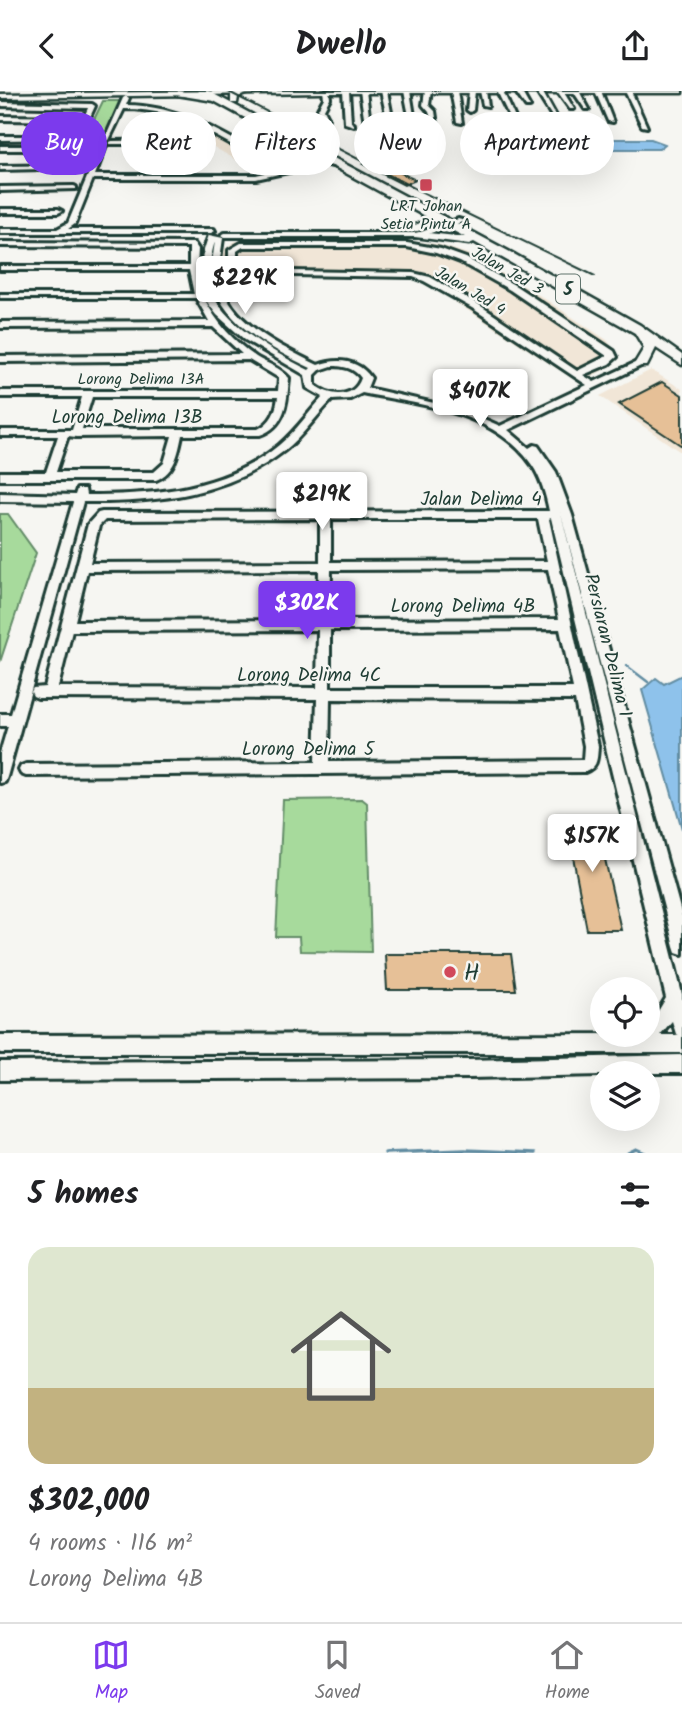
<!DOCTYPE html>
<html lang="en">
<head>
<meta charset="utf-8">
<style>
  :root { --surface:#fff; --page:#f6f6f6; --text:#202124; --muted:#757577; --line:#e0e0e0; --accent:#7c3aed }
  body { margin:0; font-family:Kalam,sans-serif; background:var(--page); color:var(--text); height:100vh; display:flex; flex-direction:column; font-size:26px; white-space:nowrap }
  * { box-sizing:border-box; margin:0 }
  p { font-size:23px; color:var(--muted) }
  .icon { flex:none; width:38px; height:38px; fill:none; stroke:currentColor; stroke-width:2; stroke-linecap:round; stroke-linejoin:round }
  .map { position:relative; height:1062px; overflow:hidden }
  .drawer { display:flex; flex-direction:column; background:var(--surface); flex:1 }
  .drawer>* { flex:none }
  .hud { position:absolute; left:21px; top:21px; width:640px; height:63px; display:flex; gap:14px }
  .buttons { position:absolute; left:590px; top:886px; display:grid; gap:14px }
  .buttons a { display:grid; place-items:center; width:70px; height:70px; border-radius:50%; background:var(--surface); box-shadow:0 7px 28px #0002; font-size:35px }
  .price { position:absolute; translate:-50% -60px; padding:0 16px; border-radius:7px; background:#fff; color:#222; font-size:23px; line-height:46px; filter:drop-shadow(0 2px 4px #0008) }
  .price::after { content:''; position:absolute; left:50%; top:42px; width:21px; height:16px; margin-left:-10px; background:inherit; clip-path:polygon(0 0,100% 0,50% 100%) }
  .price.on { background:var(--accent); color:#fff }
  ul { padding:0; list-style:none }
  li { display:grid; align-content:center; gap:14px; height:371px; padding:0 28px }
  li span { display:grid; place-items:center; height:217px; border-radius:21px; color:#555 }
  li>.icon { margin-inline-start:auto }
  span .icon { width:126px; height:126px; fill:#fffc; stroke-width:1 }
  li b { font-size:30px }
  h2 { display:flex; justify-content:space-between; align-items:center; height:84px; padding:0 28px; font-size:30px }
  .chip { padding:0 24px; border-radius:32px; background:var(--surface); box-shadow:0 7px 28px #0002; font-size:24px; line-height:63px }
  .chip.on { background:var(--accent); color:#fff }
  header { display:flex; justify-content:space-between; align-items:center; height:91px; padding:0 28px; background:var(--surface); font-size:32px; font-weight:600 }
  .tab-bar { display:flex; justify-content:space-around; align-items:center; height:98px; border-top:2px solid var(--line); background:var(--surface); font-size:19px; color:var(--muted) }
  .tab-bar a { display:grid; justify-items:center; gap:4px }
  .tab-bar .on { color:var(--accent) }
  .map>svg:first-child { display:block }
  .built { fill:#f1e6d7 }
  .green { fill:#a7da9c; stroke:#638c68; stroke-width:2 }
  .water { fill:#8ec2eb; stroke:#628da2; stroke-width:2 }
  .lines { fill:none; stroke-linecap:round; stroke-linejoin:round }
  .stream-far1 { stroke:#628da2; stroke-width:2.5 }
  .stream { stroke:#628da2; stroke-width:3.5 }
  .building { fill:#e6c097; stroke:#1f3d34; stroke-width:2 }
  .minor-casing { stroke:#1f3d34; stroke-width:6 }
  .major-casing { stroke:#1f3d34; stroke-width:5 }
  .highway-casing { stroke:#1f3d34; stroke-width:5 }
  .minor { fill:#f6f6f2; fill-rule:evenodd }
  .major { fill:#f6f6f2; fill-rule:evenodd }
  .highway { fill:#f6f6f2; fill-rule:evenodd }
  .tram { stroke:#1f3d34; stroke-width:2 }
  .poi-dot { fill:#d1495b; stroke:#f6f6f2; stroke-width:2.5 }
  .labels { text-anchor:middle; stroke-width:5; stroke-linejoin:round; paint-order:stroke }
  .far-poi-label { font-size:16px; fill:#1f3d34; stroke:#f6f6f2 }
  .far-street-label { font-size:16px; fill:#1f3d34; stroke:#f6f6f2 }
  .shield { fill:#f6f6f2; stroke:#60746d; stroke-width:2 }
  .shield-label { font-size:18px; font-weight:bold; fill:#1f3d34 }
  .street-label { font-size:19px; fill:#1f3d34; stroke:#f6f6f2 }
  .near-poi-label { font-size:23px; fill:#1f3d34; stroke:#f6f6f2; text-anchor:start }
</style>
</head>
<body>
<header><svg class="icon" aria-label="back" viewBox="0 0 24 24"><path d="M15 5l-7 7 7 7"/></svg>Dwello<svg class="icon" aria-label="share" viewBox="0 0 24 24"><path d="M12 15V3M7 8l5-5 5 5M5 13v7h14v-7"/></svg></header>
<div class="map">
<svg width="682" height="1062" viewBox="0 0 682 1062">
  <rect width="100%" height="100%" fill="#f6f6f2"/>
  <filter id="ink" filterUnits="userSpaceOnUse"><feTurbulence type="fractalNoise" baseFrequency=".0143" numOctaves="2"/><feDisplacementMap in="SourceGraphic" scale="14" xChannelSelector="R" yChannelSelector="G"/><feConvolveMatrix kernelMatrix="1 2 1 2 8 2 1 2 1" color-interpolation-filters="sRGB"/></filter>
  <g filter="url(#ink)">
    <!-- built -->
    <g class="built">
      <path d="M215,44l69,37 -22,3 -62,-36z"/>
      <path d="M235,150h174l28,3 34,11 65,38 71,47 10,14 -4,11 -34,18 -156,-102 -23,-5 -172,-1 -6,-11 3,-15z"/>
      <path d="M651,279l31,19v64l-82,-57z"/>
    </g>
    <!-- green -->
    <g class="green">
      <path d="M103,10h17l-14,36 -22,3z"/>
      <path d="M0,423h8l28,39 -36,109z"/>
      <path d="M362,708l5,4 4,149 -71,-1 -1,-14h-23l7,-137z"/>
    </g>
    <!-- water -->
    <g class="water">
      <path d="M553,48h98l14,5 -6,5h-101l-13,-5z"/>
      <path d="M682,584v154l-40,-139 14,-12 8,6z"/>
    </g>
    <g class="lines">
      <!-- stream-far1 -->
      <path class="stream-far1" d="M627,575l21,16"/>
      <!-- stream -->
      <g class="stream">
        <path d="M385,1062l80,-3 70,3"/>
        <path d="M628,1062l8,-4 9,4"/>
      </g>
    </g>
    <!-- building -->
    <g class="building">
      <path d="M375,68l34,18 7,3 -12,5 -41,-21z"/>
      <path d="M662,291l20,13v51l-63,-42z"/>
      <path d="M565,724h30l26,115h-34z"/>
      <path d="M385,863h126l5,36h-129z"/>
    </g>
    <g class="lines">
      <defs>
        <g id="minor">
          <path d="M323,0h6l1,7 -6,11 4,8 -1,8 -3,2 -3,-2 1,-8 -4,-8 6,-11z"/>
          <path d="M343,0h6l2,31 3,2v2l-9,-3z"/>
          <path d="M360,0h6l4,33 -5,-1z"/>
          <path d="M381,0h6l7,37 -5,-1z"/>
          <path d="M404,0h6l5,31 -5,-1z"/>
          <path d="M425,0h6l-2,14 6,6 2,14h-4l-4,-13 -6,-7z"/>
          <path d="M451,0h6l5,32 -5,-1z"/>
          <path d="M469,0h6l-2,19 -3,2 -3,-2z"/>
          <path d="M480,0h6l2,15 -5,-1z"/>
          <path d="M497,0h6l15,34 -5,-1z"/>
          <path d="M515,0h6l9,16h-4z"/>
          <path d="M536,0h6l15,27h-4z"/>
          <path d="M557,0h6l11,18h-4z"/>
          <path d="M573,0h6l10,18h-4z"/>
          <path d="M595,0h6l12,31 -5,-1z"/>
          <path d="M625,0h6l16,36 -5,-1z"/>
          <path d="M126,5l3,2 -3,7c60,0 108,36 159,64l40,-9 18,6 -3,2 -15,-4 -69,15h-163l-18,45 -7,5h146l1,2 -4,2h-211v-4h57l11,-6 32,-77 3,-2 3,2 -11,29h161l22,-5 -64,-35 -38,9h-66v-2l2,-1 64,-1 33,-8c-28,-15 -53,-23 -85,-23l-15,31 -5,1 19,-43z"/>
          <path d="M0,11l92,2 3,2 -6,13 -3,2 -86,-1v-4l84,1 4,-9 -88,-2z"/>
          <path d="M72,31l11,-1 3,2 -9,16 -77,1v-4h73l6,-11 -7,-1z"/>
          <path d="M67,50h31l3,2 -3,2 -33,-1v-2z"/>
          <path d="M0,55h77l3,2 -3,2h-77z"/>
          <path d="M84,74l3,2 -1,1 -86,2v-4z"/>
          <path d="M74,95l2,1v2l-76,2v-4z"/>
          <path d="M0,118h58l4,2 -4,2h-58z"/>
          <path d="M458,128l7,2 -46,16h-194l-4,-2 4,-2h193z"/>
          <path d="M209,144l14,3 -4,28 10,2v-18l12,-7h166l34,6 25,9 50,28 98,65 3,6 -8,7 -26,11 11,7 45,-21 3,-1 5,3 -139,67 21,18 5,-3 4,1 18,26 16,43 110,401v38l-6,-2 -2,-6 -114,-436 122,484v59h-682v-18l648,-1v-11l9,-10 9,-15 -115,-480 -2,1 49,227c-1,13 0,21 -13,26l-559,4 -5,-2 -2,-4 2,-4 5,-2 289,-2 2,-63 -279,-1 -5,-2 -2,-4 2,-4 12,-1 43,-163 10,-11 4,-1 447,-1c-3,-15 -8,-33 -17,-46 -38,-54 -110,-60 -170,-72l-12,6 -18,1c-16,16 -30,37 -48,51 -58,45 -129,52 -201,51l-76,275 -2,5 -5,1v-30l8,-27h-8v-12h11l62,-212 -73,-1v-8l75,2 2,-6h8l1,6c68,0 139,-5 193,-50 17,-14 29,-32 44,-48l-16,-9 -2,-13 -60,-35 -28,-25 -13,-17c12,24 30,44 52,59 11,7 24,10 33,21 -2,24 -3,48 -29,57h-78c-4,19 -7,37 -26,45h-156v-8h46l12,-36h-58v-6h72l10,-33h-82v-6h278l1,-13 -30,-18 -249,2v-6l242,-2 -29,-27 -213,1v-6l209,-1 -13,-23h-196v-4h194l-5,-24h-189v-4h189v-19l-189,-1v-4l194,1 4,6c-1,16 -1,29 4,45h2c-7,-19 -2,-41 5,-59zM215,150l-4,30 5,23h-4c-6,-18 -2,-35 3,-53zM243,156h164l29,6 24,9 50,28 97,66 -30,15 -99,-67 -48,-27 -17,-4 -176,-3v-19zM219,180l14,3 180,3 11,4 48,27 115,77 -87,41 -39,-17 -94,-21 4,-10c-13,-19 -34,-20 -53,-13 -39,-20 -96,-45 -99,-94zM214,207h5c20,35 57,53 92,70l-2,2c-35,-18 -73,-38 -95,-72zM332,275c12,0 22,2 29,12 -7,21 -31,19 -46,7v-10l5,-5zM92,306h186c-2,14 -6,25 -20,32h-176zM68,345l8,1 96,-1 -8,27 -10,9h-98zM320,428v43l-230,1 9,-37 6,-6zM331,428h207l9,42 -216,1zM548,478l11,50 -229,1 1,-50zM319,479l-1,50 -243,1 12,-50zM560,538l13,59h-243v-58zM318,539l-1,58 -259,-1 14,-56zM330,608l245,1 9,46 -1,14 -254,2zM672,930l4,13 3,1h-19z"/>
          <path d="M682,964v18h-80v2l-133,3 -469,2v-18l469,-2z"/>
        </g>
        <path id="major" d="M237,0h445v2h-361l-321,5v-4z"/>
        <g id="highway">
          <path d="M178,0l25,4 -5,-4h10l304,162 128,72 42,30v10l-26,-17 -9,18h-10l-2,-3 9,-15 -9,-15 -161,-91 -5,2 -54,-7v-4l4,-1 46,5 -33,-17v4l-14,7 -30,1v-4l27,-3 15,-6 -216,-118 -37,-6z"/>
          <path d="M243,0l6,2 -11,4 -1,6h-6v-9z"/>
        </g>
      </defs>
      <!-- minor casing -->
      <use href="#minor" class="minor-casing"/>
      <!-- major casing -->
      <use href="#major" class="major-casing"/>
      <!-- highway casing -->
      <use href="#highway" class="highway-casing"/>
      <!-- minor -->
      <use href="#minor" class="minor"/>
      <!-- major -->
      <use href="#major" class="major"/>
      <!-- highway -->
      <use href="#highway" class="highway"/>
      <!-- tram -->
      <path class="tram" d="M227,0l187,97 181,88"/>
    </g>
  </g>
  <!-- markers -->
  <g class="poi-dot">
    <rect x="419" y="87" width="14" height="14" rx="3.5"/>
    <circle cx="450" cy="881" r="7"/>
  </g>
  <g class="labels">
    <!-- far-poi labels -->
    <g class="far-poi-label">
      <text x="426" y="120">LRT Johan<tspan x="426" dy="18">Setia Pintu A</tspan></text>
    </g>
    <!-- far-street labels -->
    <g class="far-street-label">
      <text transform="translate(508 179) rotate(30)" y="6">Jalan Jed 3</text>
      <text transform="translate(471 199) rotate(31)" y="6">Jalan Jed 4</text>
      <text x="141" y="293">Lorong Delima 13A</text>
    </g>
    <!-- shield labels -->
    <rect class="shield" x="556" y="183.5" width="24" height="29" rx="5"/>
    <g class="shield-label">
      <text x="568" y="204">5</text>
    </g>
    <!-- street labels -->
    <g class="street-label">
      <text x="127" y="332">Lorong Delima 13B</text>
      <text x="481" y="414">Jalan Delima 4</text>
      <text x="463" y="521">Lorong Delima 4B</text>
      <text transform="translate(609 554) rotate(76)" y="7">Persiaran Delima 1</text>
      <text x="309" y="590">Lorong Delima 4C</text>
      <text x="308" y="664">Lorong Delima 5</text>
    </g>
    <!-- near-poi labels -->
    <g class="near-poi-label">
      <text x="464" y="889">H</text>
    </g>
  </g>
</svg>
<div class="buttons">
<a><svg class="icon" aria-label="locate" viewBox="0 0 24 24"><circle cx="12" cy="12" r="6"/><path d="M12 2v4M12 18v4M2 12h4M18 12h4"/></svg></a>
<a><svg class="icon" aria-label="layers" viewBox="0 0 24 24"><path d="M12 4l9 5-9 5-9-5zM3 14l9 5 9-5"/></svg></a>
</div>
<b class="price" style="left:245px;top:225px">$229K</b>
<b class="price" style="left:480px;top:338px">$407K</b>
<b class="price" style="left:322px;top:441px">$219K</b>
<b class="price on" style="left:307px;top:550px">$302K</b>
<b class="price" style="left:592px;top:783px">$157K</b>
<div class="hud">
<a class="chip on">Buy</a>
<a class="chip">Rent</a>
<a class="chip">Filters</a>
<a class="chip">New</a>
<a class="chip">Apartment</a>
</div>
</div>
<section class="drawer">
<h2>5 homes<svg class="icon" aria-label="filters" viewBox="0 0 24 24"><path d="M4 7h16M4 17h16"/><circle cx="9" cy="7" r="2"/><circle cx="15" cy="17" r="2"/></svg></h2>
<ul>
<li><span style="background:linear-gradient(#dfe7d0 65%,#c2b280 0)"><svg class="icon" aria-label="home" viewBox="0 0 24 24"><path d="M3 11l9-7 9 7M6 9v11h12V9"/></svg></span><div><b>$302,000</b><p>4 rooms · 116 m²</p><p>Lorong Delima 4B</p></div></li>
</ul>
</section>
<nav class="tab-bar">
<a class="on"><svg class="icon" aria-label="map" viewBox="0 0 24 24"><path d="M3 6l6-2 6 2 6-2v14l-6 2-6-2-6 2zM9 4v14M15 6v14"/></svg>Map</a>
<a><svg class="icon" aria-label="saved" viewBox="0 0 24 24"><path d="M7 4h10v16l-5-4-5 4z"/></svg>Saved</a>
<a><svg class="icon" aria-label="home" viewBox="0 0 24 24"><path d="M3 11l9-7 9 7M6 9v11h12V9"/></svg>Home</a>
</nav>
</body>
</html>
